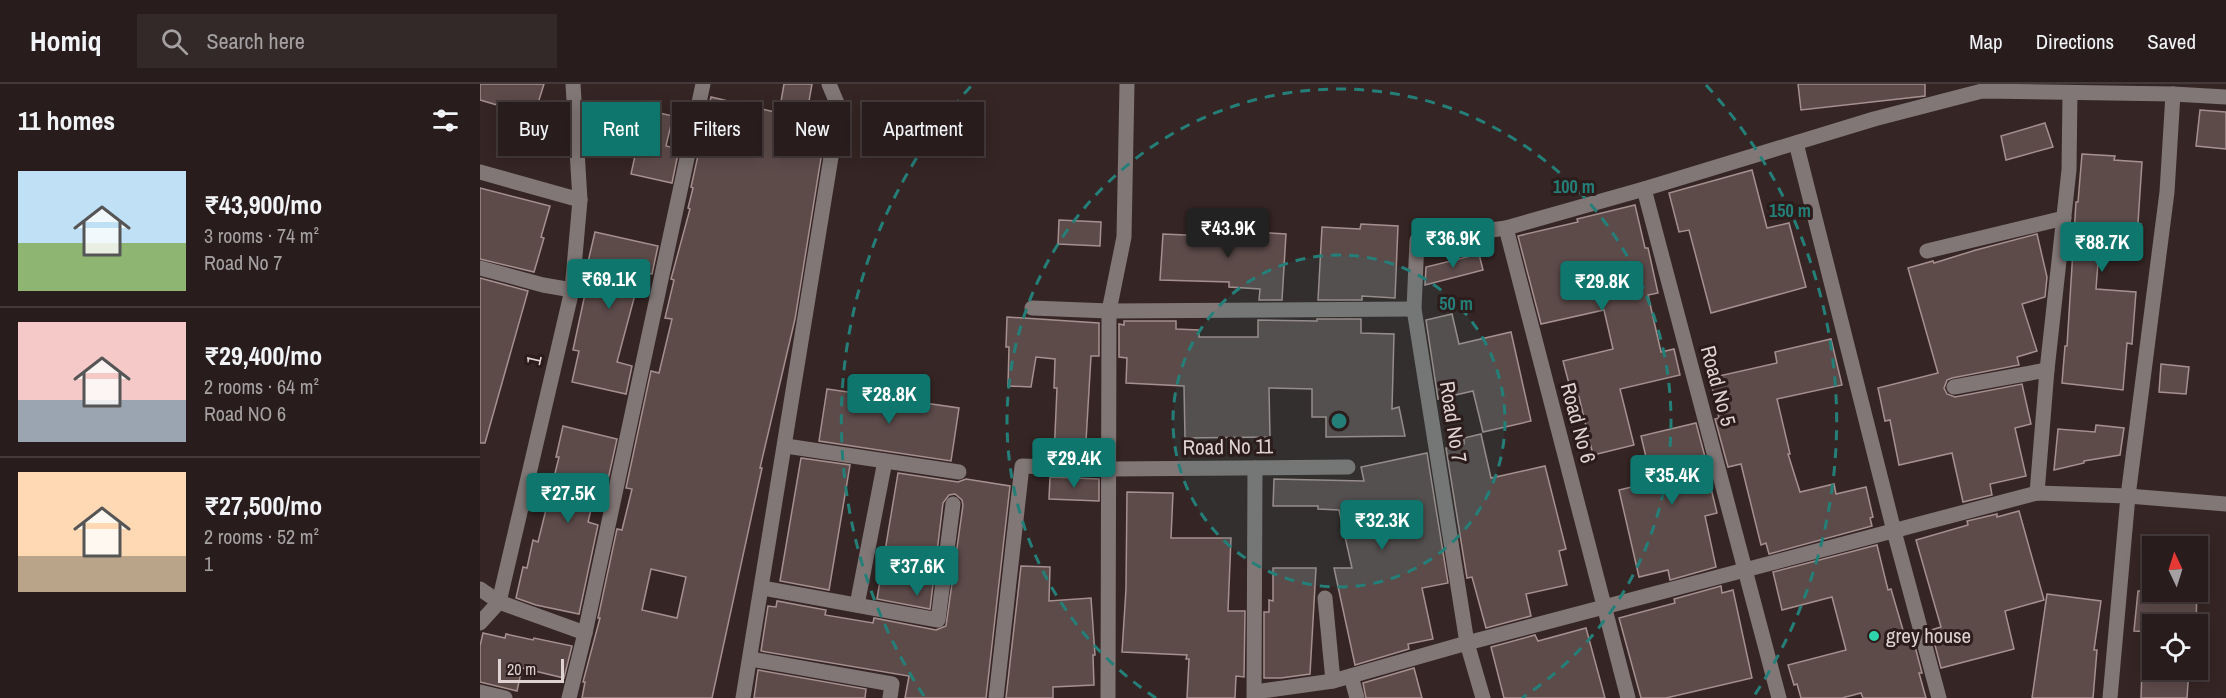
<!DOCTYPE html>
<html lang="en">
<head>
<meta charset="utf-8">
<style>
  :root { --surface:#281c1c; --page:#342929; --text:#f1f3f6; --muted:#a5a1a3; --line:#443a3b; --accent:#0f766e }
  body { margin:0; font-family:"Archivo Narrow",sans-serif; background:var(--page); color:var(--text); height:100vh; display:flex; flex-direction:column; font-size:22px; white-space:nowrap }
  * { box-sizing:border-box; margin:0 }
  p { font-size:20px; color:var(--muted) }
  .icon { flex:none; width:33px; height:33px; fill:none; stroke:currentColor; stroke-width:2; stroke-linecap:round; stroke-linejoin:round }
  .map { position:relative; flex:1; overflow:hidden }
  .panel { display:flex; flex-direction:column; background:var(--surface); width:480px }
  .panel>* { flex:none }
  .top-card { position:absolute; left:18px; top:18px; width:570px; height:54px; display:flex; gap:12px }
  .needle { width:39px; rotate:356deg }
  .fabs { position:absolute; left:1662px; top:452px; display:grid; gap:12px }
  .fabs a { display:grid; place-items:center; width:66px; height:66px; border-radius:0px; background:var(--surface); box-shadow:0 3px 15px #0003,0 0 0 2px var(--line); font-size:30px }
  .scale { position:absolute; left:18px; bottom:15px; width:66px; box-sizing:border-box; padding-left:6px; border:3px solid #ded3d2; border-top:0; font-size:16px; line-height:21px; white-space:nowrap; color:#ded3d2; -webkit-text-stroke:4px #2c1c1b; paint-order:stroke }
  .price { position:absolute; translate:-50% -51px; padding:0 14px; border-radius:6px; background:var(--accent); color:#fff; font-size:20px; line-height:39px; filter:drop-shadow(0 2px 3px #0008) }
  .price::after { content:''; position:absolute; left:50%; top:36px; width:18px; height:14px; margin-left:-9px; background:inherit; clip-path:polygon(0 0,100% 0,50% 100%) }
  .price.active { background:#222; color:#fff }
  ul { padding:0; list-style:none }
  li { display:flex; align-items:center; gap:18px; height:150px; padding:0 18px }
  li+li { border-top:2px solid var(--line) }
  li span { display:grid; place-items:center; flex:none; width:168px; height:120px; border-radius:0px; color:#555 }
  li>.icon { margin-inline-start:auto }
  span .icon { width:72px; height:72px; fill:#fffc; stroke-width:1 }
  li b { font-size:26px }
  h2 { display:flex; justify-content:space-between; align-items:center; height:72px; padding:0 18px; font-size:26px }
  .tag { padding:0 21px; border-radius:0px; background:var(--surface); box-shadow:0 3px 15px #0003,0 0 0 2px var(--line); font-size:21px; line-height:54px }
  .tag.active { background:var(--accent); color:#fff }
  header { display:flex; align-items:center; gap:36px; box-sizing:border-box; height:84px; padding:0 30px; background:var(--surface); border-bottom:2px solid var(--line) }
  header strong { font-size:28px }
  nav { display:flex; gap:33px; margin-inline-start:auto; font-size:21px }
  .search { width:420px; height:54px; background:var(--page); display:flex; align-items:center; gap:15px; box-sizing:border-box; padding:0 21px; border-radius:0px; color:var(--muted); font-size:22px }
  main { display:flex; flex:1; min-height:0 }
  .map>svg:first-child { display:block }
  .building { fill:#5d4b4a; stroke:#a5908f; stroke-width:1.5; fill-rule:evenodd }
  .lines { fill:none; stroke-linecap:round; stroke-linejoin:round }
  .minor { stroke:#807776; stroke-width:15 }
  .ring { fill:none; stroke:#247f78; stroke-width:3; stroke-dasharray:10 8 }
  .poi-dot { fill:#2ed4ab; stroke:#2c1c1b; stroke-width:2 }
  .labels { text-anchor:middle; stroke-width:6; stroke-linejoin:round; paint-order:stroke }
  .street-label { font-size:21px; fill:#ded3d2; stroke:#2c1c1b }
  .poi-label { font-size:21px; fill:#ded3d2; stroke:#2c1c1b; text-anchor:start }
  .centre { fill:#247f78; stroke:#2c1c1b; stroke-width:3 }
  .ring-label { font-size:18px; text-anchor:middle; font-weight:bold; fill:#247f78; stroke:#2c1c1b; stroke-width:6; stroke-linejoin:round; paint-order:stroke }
</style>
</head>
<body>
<header>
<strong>Homiq</strong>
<div class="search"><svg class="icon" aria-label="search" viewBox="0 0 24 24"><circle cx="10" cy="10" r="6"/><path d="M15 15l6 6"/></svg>Search here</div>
<nav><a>Map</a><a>Directions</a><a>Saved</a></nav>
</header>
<main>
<section class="panel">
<h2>11 homes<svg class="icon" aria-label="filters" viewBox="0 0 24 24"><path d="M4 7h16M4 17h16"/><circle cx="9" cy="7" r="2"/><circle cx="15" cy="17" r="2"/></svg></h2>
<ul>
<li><span style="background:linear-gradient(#bfe0f5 60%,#8fb573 0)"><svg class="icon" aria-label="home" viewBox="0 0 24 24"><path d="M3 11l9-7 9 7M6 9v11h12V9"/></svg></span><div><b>₹43,900/mo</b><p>3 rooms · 74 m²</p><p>Road No 7</p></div></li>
<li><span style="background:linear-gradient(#f6c9c9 65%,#9aa5b1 0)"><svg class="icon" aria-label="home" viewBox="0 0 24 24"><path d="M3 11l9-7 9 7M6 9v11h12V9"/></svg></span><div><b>₹29,400/mo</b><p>2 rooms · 64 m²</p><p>Road NO 6</p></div></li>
<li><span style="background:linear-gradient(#ffd9b3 70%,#b9a48a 0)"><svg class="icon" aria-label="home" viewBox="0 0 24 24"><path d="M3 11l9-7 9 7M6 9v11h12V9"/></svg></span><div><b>₹27,500/mo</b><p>2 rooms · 52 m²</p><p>1</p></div></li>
</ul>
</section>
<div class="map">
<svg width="1746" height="614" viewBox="0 0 1746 614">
  <rect width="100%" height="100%" fill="#362525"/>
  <!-- building -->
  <g class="building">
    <path d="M0,0h64l-10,32 -54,-16z"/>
    <path d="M304,0h28l-6,34 21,3 -32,198 -35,149h2l-50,230h-130l3,-16h-2l17,-64h-2l19,-89 5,1 10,-41 -6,-1 25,-117 8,2 13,-54 -7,-1 9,-38 -3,-1 19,-70 -2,-1 5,-20 -2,-1 20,-90 68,16zM171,485l35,8 -9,41 -35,-8z"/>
    <path d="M1318,0h127v12l-124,14z"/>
    <path d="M130,18l63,14 -7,30 13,3 -7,34 -41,-9 8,-36 -35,-8z"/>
    <path d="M1720,26l26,2v37l-30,-3z"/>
    <path d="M1565,39l8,24 -47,13 -5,-24z"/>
    <path d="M1602,70l33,2 -1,4 28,2 -4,61 3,1 -2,28 -40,-3 -3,40 40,3 -4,52 -5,-1 -4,47 -61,-7 3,-37h2l9,-144h2z"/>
    <path d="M1272,86l15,58 22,-5 17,64 -95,26 -22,-83 -10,2 -10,-39z"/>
    <path d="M0,104l70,18 -9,31 3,1 -10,34 -54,-13z"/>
    <path d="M1155,121l10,43h3l10,45 -10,2 13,57 13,-3 6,26 -60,14 14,56 -41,10 -14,-58 -6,2 -10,-38 50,-12 -9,-39 -63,14 -23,-88 60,-14 -1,-3z"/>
    <path d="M579,136l42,2 -1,24 -42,-2z"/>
    <path d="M752,137l23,1 -1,10 32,2 -4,66h-23l1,-11 -31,-2v-5l-69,-2 3,-46 68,3z"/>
    <path d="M881,140l37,2 -3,72 -33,-2v4h-44l4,-73 38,2z"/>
    <path d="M115,148l63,14 -6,28 -11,-2 -24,90 15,4 -6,28 -54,-12 7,-31 -6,-1 15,-70 -4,-1z"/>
    <path d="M1557,150l10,43 -2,20 -23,7 15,47 -20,6 2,8 -67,13 -5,2 -3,8 3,6 8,3 67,-13 9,40 -16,4 11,48 -36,8 2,11 -29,7 -11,-49 -53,12 -9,-45 -5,1 -7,-33 60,-15 -30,-105 25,-7 1,2 42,-13z"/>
    <path d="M999,170l4,16 -58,15 1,-18z"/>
    <path d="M0,194l48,13 -43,152h-5z"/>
    <path d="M972,230l7,30 52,-12 20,89 -48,11 -10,-41 -35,8 -12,-79z"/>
    <path d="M527,233l92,6v33h-8l-6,102 -31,-1 3,-69h-3l1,-29 -19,-2 -5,30 -23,-1 1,-39h-3z"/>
    <path d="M837,235h44v14l33,1 -2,75 7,-2 6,29 -79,1v-20h-14v-28l-43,-1 1,49 -85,1 -1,-52 -58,-3 1,-25 -8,-1v-33l5,1v-4h52v8l23,1v7h59v-17l59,1z"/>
    <path d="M1351,255l11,46 -65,14 13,55h-2l12,38 34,-8 2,10 30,-7 7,30 -3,1 2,8 -103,28 -3,-11 -5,2 -20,-81 -13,3 -13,-48 4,-1 -9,-40 67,-15 -2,-11z"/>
    <path d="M1681,280l28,3 -3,27 -27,-2z"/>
    <path d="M347,305l132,19 -8,53 -132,-20z"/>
    <path d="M1216,339l13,49h-2l10,41 -12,3 11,51 -46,13 -2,-10 -29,7 -20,-87 33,-8 -11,-46z"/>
    <path d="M1616,341l28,3 -4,27 -36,6v2l-30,7 4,-41 37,3z"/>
    <path d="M83,342l54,13 -10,45 -9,-3 -10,41 10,3 -19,89 -43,-9 -20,-7 7,-31 4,1 6,-28 5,2 21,-85h-3z"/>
    <path d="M1001,350l10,44 54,-12 21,83 -7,2 8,34 -41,9 5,22 -45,12 -14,-51 -5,1 -21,-130 18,-4v-6z"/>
    <path d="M947,369l21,130 -26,5 11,51 -25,5 1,5 -54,16 -21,-97h18l-13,-58 -21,-1v-3h-45l1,-27 90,2 -3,-14z"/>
    <path d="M321,374l49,7 -21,125 -49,-9z"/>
    <path d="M418,389l60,9 8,-3 44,7 -24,212h-81l4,-22 -148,-25 7,-45 8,1 1,-6 49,9 -1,5 48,8 1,-5 62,12 10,-4 17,-121 -1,-5 -7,-6 -6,1 -6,8 -13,106 -53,-10z"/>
    <path d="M570,393l49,2v22l-50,-2z"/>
    <path d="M647,408l46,1 -2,45h60l-3,73h17l-1,66 -8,-1 -1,22h-48l2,-39h-3l1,-4 -65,-3 4,-63z"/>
    <path d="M1539,427l25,89 -39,11 9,38 -73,19 -10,-38 10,-3 -25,-87 52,-15 -1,-4 30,-7v3z"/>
    <path d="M1397,461l11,45 3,-1 14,48 7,-2 10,38h-3l7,25h-63l-2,-5 -19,5h-41l-4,-14 -3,1 -6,-20 58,-15 -14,-53 -50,13 -9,-38z"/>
    <path d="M541,482l29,1 -1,34 42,-3 4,57h-2l1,30 -41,2v11h-47z"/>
    <path d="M793,484h43l-6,106 -29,4h-17v-66h5v-12l4,1z"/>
    <path d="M1241,502l1,7 11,-3 19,88 -86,20h-25l-22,-80 56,-15 -1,-4z"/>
    <path d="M1658,507h59l-1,33h-44v8l-18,-1z"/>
    <path d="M1567,510l54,7 -7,49h3l-4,48h-61z"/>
    <path d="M1106,544l19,70h-101l-13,-51 44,-12 3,6z"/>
    <path d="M3,549l22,5 1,-4 27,6 1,-2 38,8 -8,32 -42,-10 -5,23 -37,-9v-36z"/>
    <path d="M934,584l8,30h-56l-3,-15z"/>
    <path d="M1662,585h47l-2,29h-46z"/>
    <path d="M278,586l108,19 -1,9h-111z"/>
  </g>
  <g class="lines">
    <!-- minor -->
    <g class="minor">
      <path d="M93,0l7,116"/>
      <path d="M1316,59l98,388 45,167"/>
      <path d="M0,88l100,28 -8,90 -73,312 -19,21"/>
      <path d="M1164,105l135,509"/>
      <path d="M1026,144l122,470"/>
      <path d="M1447,167l137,-33"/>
      <path d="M0,184l63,17 29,5"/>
      <path d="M552,224l77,3 305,-2"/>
      <path d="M1474,303l93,-17"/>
      <path d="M306,362l173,26"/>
      <path d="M1557,409l10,-123 22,-200 1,-77"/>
      <path d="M282,504l176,32 15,-116"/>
      <path d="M0,505l19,13 86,31"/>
      <path d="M845,514l8,83"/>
      <path d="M377,521l28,-144"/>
      <path d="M271,575l141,25 -2,14"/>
      <path d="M871,592l6,22"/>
      <path d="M0,608l25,6"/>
      <path d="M775,608l78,-11 134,-38 570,-150 91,3 98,8"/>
      <path d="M89,614l16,-65 118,-549"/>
      <path d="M263,614l96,-590 -10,-24"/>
      <path d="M516,614l26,-232 87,3 239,-2"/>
      <path d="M628,614l1,-387 15,-74 3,-153"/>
      <path d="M774,614l1,-230"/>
      <path d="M1003,614l-16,-55 -53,-334 3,-69 89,-12 138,-39 230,-70 108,-28 191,3 53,3"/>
      <path d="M1630,614l18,-202 39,-304 6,-98"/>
    </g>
  </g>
  <!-- distance rings -->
  <circle cx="859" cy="337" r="166" fill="#247f78" fill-opacity=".12"/>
  <g class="ring">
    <circle cx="859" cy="337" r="166"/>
    <path d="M676 614A332 332 0 1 1 1042 614"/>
    <path d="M444 612A498 498 0 0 1 492 1M1226 1A498 498 0 0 1 1274 612"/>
  </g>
  <!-- markers -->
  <circle class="poi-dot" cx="1394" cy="552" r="6"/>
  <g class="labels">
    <!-- street labels -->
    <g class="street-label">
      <text transform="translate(54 276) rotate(-77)" y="7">1</text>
      <text transform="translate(1238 302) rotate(75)" y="7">Road No 5</text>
      <text transform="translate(973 338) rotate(81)" y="7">Road No 7</text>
      <text transform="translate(1098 339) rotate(75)" y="7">Road No 6</text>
      <text transform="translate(748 363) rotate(-1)" y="7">Road No 11</text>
    </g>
    <!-- poi labels -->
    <g class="poi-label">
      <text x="1406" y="559">grey house</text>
    </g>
  </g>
  <circle cx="859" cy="337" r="9" class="centre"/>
  <g class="ring-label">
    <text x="1094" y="109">100 m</text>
    <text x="1310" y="133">150 m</text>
    <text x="976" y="226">50 m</text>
  </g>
</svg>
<div class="fabs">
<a><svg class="needle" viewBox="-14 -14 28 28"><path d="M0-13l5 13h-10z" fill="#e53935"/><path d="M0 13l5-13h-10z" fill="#a5a1a3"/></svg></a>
<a><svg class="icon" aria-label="locate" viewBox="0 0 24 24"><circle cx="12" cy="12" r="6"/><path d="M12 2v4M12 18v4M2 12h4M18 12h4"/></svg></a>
</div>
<div class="scale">20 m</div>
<b class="price active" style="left:748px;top:175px">₹43.9K</b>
<b class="price" style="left:973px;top:185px">₹36.9K</b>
<b class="price" style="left:1622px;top:189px">₹88.7K</b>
<b class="price" style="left:129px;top:226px">₹69.1K</b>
<b class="price" style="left:1122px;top:228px">₹29.8K</b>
<b class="price" style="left:409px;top:341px">₹28.8K</b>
<b class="price" style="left:594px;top:405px">₹29.4K</b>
<b class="price" style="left:1192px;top:422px">₹35.4K</b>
<b class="price" style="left:88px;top:440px">₹27.5K</b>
<b class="price" style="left:902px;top:467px">₹32.3K</b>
<b class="price" style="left:437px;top:513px">₹37.6K</b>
<div class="top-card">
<a class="tag">Buy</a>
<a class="tag active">Rent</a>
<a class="tag">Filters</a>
<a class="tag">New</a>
<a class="tag">Apartment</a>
</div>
</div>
</main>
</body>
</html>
